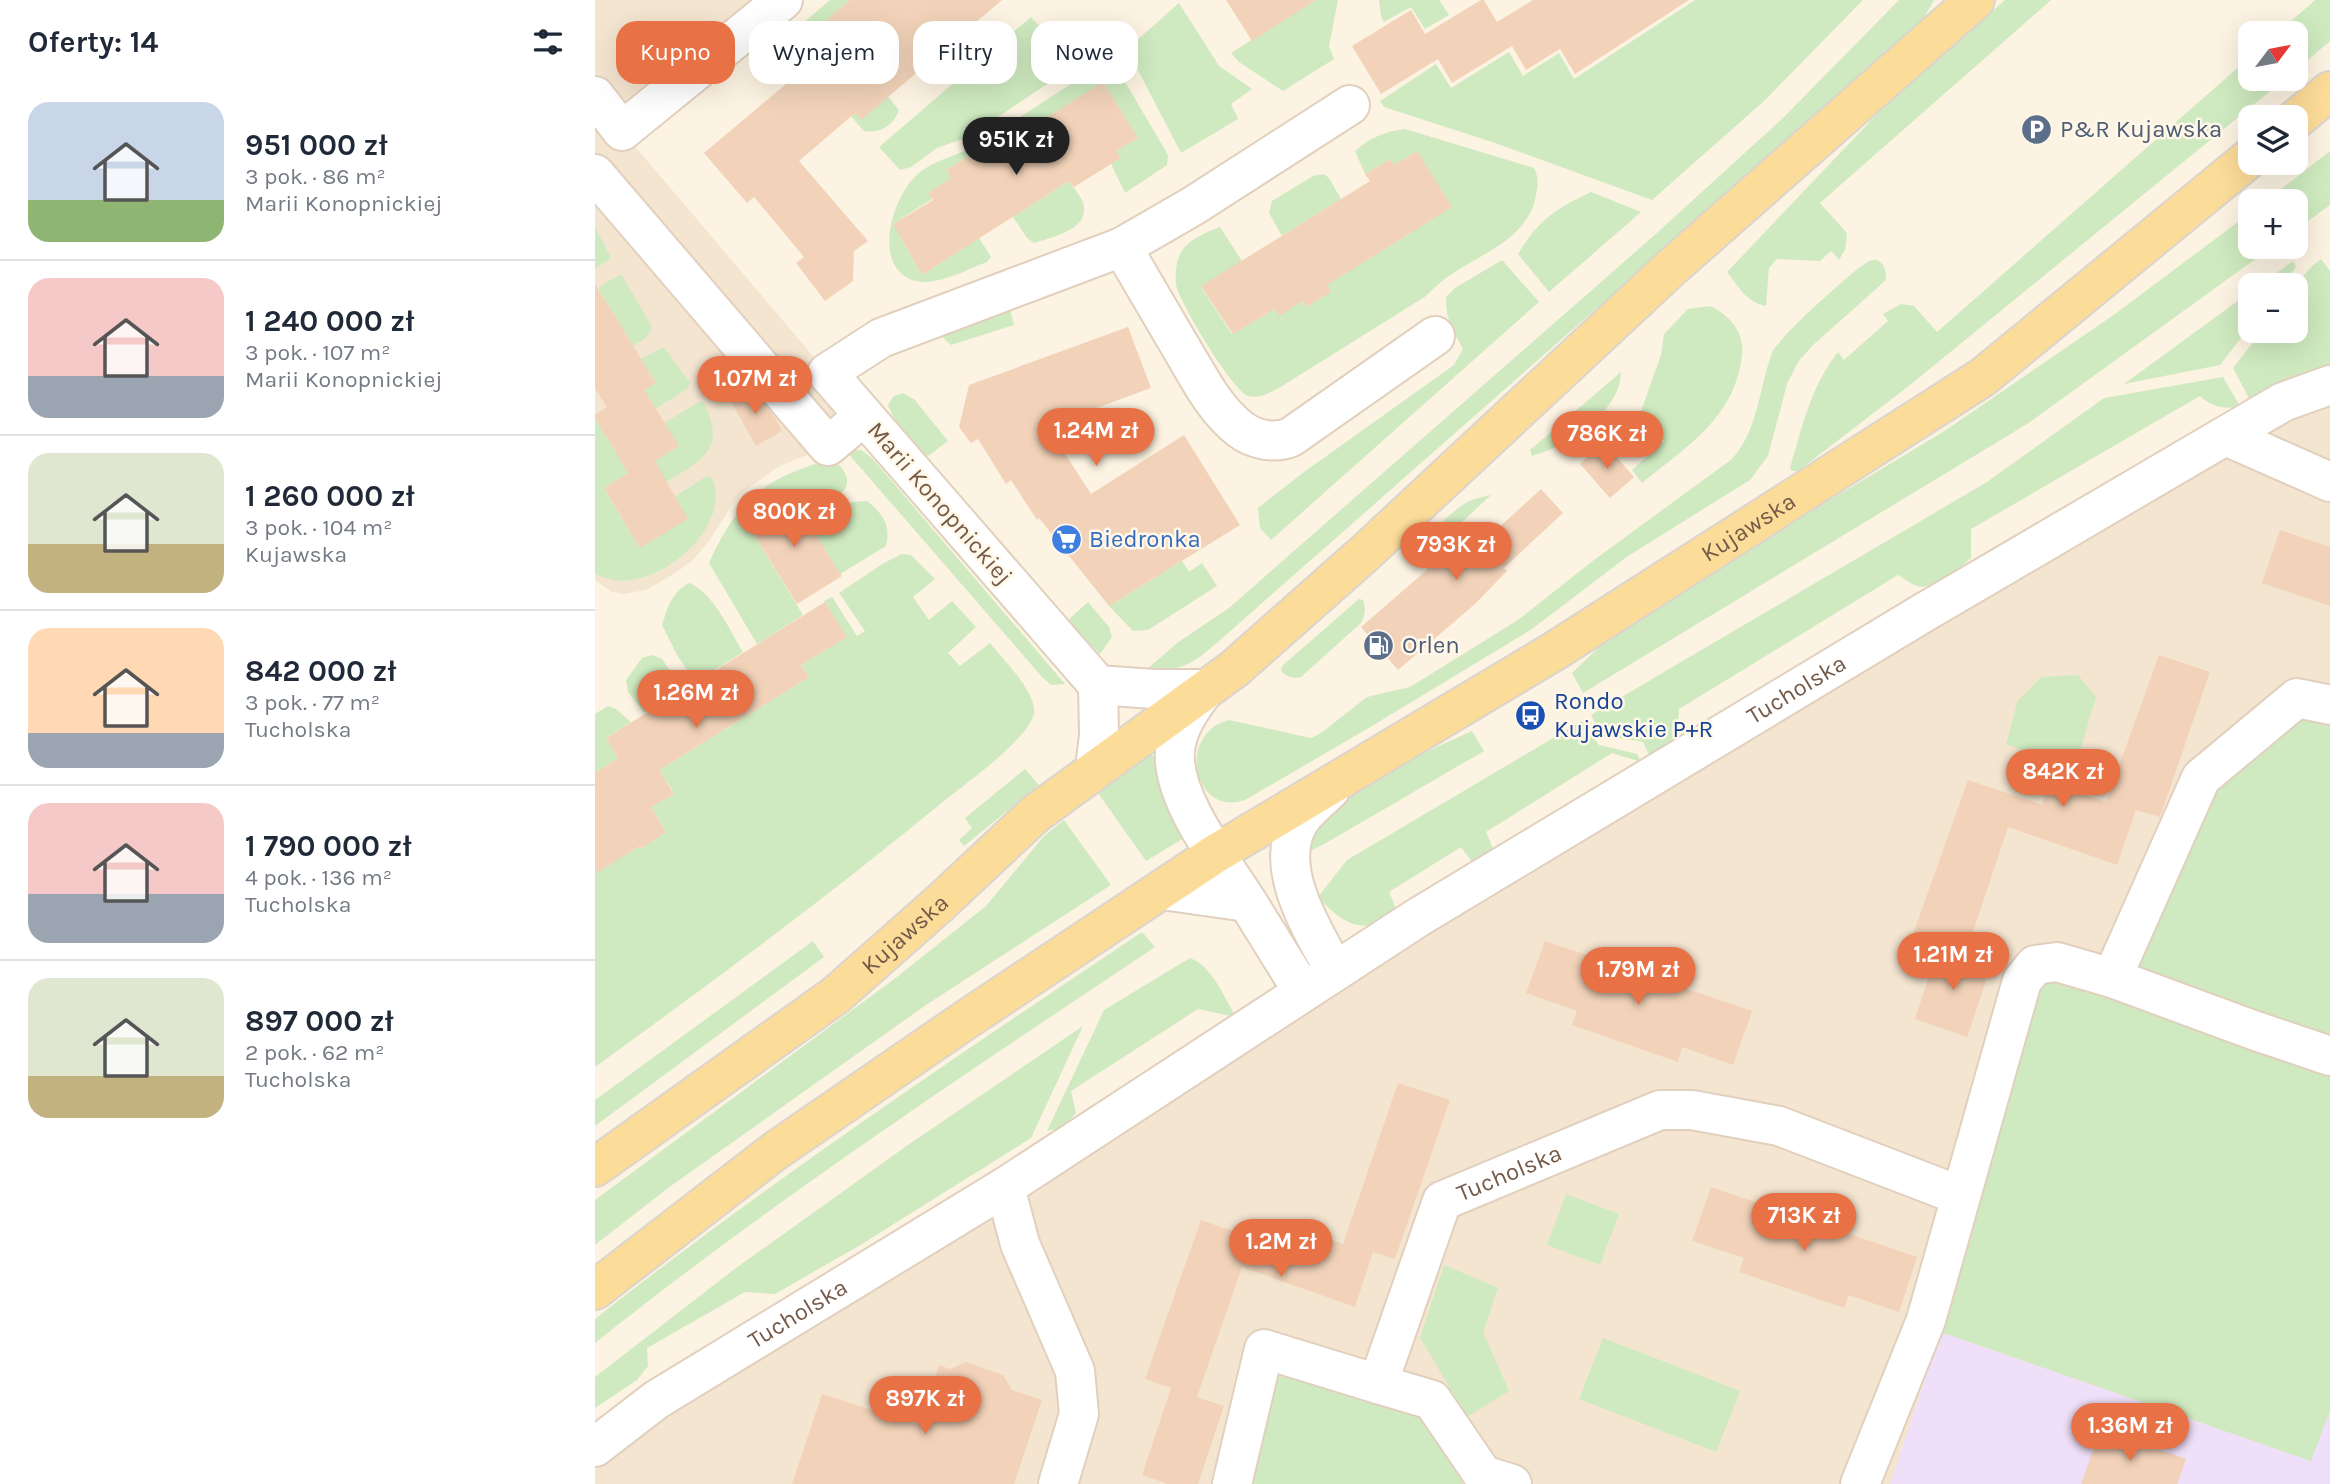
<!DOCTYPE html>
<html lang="pl">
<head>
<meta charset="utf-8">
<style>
  :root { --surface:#fff; --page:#f2f2f3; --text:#1f2937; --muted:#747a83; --line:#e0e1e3; --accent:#e87245 }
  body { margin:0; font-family:Karla,sans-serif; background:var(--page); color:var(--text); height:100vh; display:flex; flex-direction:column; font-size:26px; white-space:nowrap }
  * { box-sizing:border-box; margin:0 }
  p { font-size:23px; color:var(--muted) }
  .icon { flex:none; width:38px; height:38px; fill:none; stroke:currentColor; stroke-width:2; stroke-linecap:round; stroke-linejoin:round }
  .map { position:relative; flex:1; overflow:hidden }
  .drawer { display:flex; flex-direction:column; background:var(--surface); width:595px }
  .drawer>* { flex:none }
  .banner { position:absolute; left:21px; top:21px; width:665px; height:63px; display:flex; gap:14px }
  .needle { width:46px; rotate:58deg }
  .controls { position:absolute; left:1643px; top:21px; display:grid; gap:14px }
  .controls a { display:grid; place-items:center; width:70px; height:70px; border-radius:14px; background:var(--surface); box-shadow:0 7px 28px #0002; font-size:35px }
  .price { position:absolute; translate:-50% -60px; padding:0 16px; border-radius:24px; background:var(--accent); color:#fff; font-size:23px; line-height:46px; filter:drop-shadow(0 2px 4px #0008) }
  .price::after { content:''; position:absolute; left:50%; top:42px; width:21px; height:16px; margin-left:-10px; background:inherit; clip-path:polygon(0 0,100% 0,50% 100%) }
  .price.on { background:#222; color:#fff }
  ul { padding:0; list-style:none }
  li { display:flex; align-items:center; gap:21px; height:175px; padding:0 28px }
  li+li { border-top:2px solid var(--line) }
  li span { display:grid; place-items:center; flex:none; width:196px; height:140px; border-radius:21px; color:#555 }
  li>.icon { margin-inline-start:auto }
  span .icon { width:84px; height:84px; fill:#fffc; stroke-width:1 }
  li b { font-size:30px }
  h2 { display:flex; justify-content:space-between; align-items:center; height:84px; padding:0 28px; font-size:30px }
  .tag { padding:0 24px; border-radius:21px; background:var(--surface); box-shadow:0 7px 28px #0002; font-size:24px; line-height:63px }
  .tag.on { background:var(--accent); color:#fff }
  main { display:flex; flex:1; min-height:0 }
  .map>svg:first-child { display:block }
  .residential { fill:#f4e5d0 }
  .education { fill:#f0dff8 }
  .green { fill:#cfeac0 }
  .building { fill:#f2d3b9 }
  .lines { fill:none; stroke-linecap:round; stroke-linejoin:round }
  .minor-casing { stroke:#e1d0bd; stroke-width:42 }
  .major-casing { stroke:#dbd4cf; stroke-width:42 }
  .minor { stroke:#fff; stroke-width:38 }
  .major { stroke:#fcdc99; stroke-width:38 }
  .labels { text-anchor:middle; stroke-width:5; stroke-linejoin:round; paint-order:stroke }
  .service-label { font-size:24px; fill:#4e5e75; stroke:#fff7e8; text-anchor:start }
  .street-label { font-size:24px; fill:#745a48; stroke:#fff7e8 }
  .shop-label { font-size:24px; fill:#366cbe; stroke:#fff7e8; text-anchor:start }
  .transit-label { font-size:24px; fill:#164399; stroke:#fff7e8; text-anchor:start }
</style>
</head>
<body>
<main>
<section class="drawer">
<h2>Oferty: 14<svg class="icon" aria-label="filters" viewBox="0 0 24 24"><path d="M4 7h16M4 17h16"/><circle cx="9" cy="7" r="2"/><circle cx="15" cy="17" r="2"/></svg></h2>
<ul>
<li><span style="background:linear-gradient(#c9d6e8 70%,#8fb573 0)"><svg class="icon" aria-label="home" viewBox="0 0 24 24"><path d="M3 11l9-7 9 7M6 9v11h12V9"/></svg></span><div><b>951 000 zł</b><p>3 pok. · 86 m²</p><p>Marii Konopnickiej</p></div></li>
<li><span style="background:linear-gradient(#f6c9c9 70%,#9aa5b1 0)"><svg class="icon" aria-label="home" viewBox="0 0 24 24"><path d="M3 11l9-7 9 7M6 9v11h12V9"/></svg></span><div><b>1 240 000 zł</b><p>3 pok. · 107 m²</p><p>Marii Konopnickiej</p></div></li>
<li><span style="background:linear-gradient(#dfe7d0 65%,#c2b280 0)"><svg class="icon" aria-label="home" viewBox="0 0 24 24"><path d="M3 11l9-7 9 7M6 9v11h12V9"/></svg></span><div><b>1 260 000 zł</b><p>3 pok. · 104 m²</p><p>Kujawska</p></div></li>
<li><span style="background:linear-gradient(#ffd9b3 75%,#9aa5b1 0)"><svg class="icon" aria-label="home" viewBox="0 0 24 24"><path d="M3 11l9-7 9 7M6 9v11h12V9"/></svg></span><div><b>842 000 zł</b><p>3 pok. · 77 m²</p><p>Tucholska</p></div></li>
<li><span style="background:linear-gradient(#f6c9c9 65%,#9aa5b1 0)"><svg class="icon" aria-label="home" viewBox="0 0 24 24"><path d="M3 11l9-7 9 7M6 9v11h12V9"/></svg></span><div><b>1 790 000 zł</b><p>4 pok. · 136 m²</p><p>Tucholska</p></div></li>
<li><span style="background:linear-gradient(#dfe7d0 70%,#c2b280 0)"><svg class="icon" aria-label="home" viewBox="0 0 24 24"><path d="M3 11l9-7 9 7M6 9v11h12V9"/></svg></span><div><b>897 000 zł</b><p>2 pok. · 62 m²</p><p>Tucholska</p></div></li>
</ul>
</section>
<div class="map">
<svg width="1735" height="1484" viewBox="0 0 1735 1484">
  <rect width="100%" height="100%" fill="#fcf3e2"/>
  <!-- residential -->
  <g class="residential">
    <path d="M0,0h188l-161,131 242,285 -36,30 -50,21 -34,24 -12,14 -23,36 -16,19 -19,14 -28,16 -23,4 -11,-2 -17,-12z"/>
    <path d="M1735,385v1099h-1735v-37l61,-47z"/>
  </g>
  <!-- education -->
  <path class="education" d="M1346,1332l369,129 20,-50v73h-440z"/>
  <!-- green -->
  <g class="green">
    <path d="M235,0h20l-52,45 90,52 11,13c-5,15 -19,24 -35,21l-75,-85 -1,-10z"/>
    <path d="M711,0h32l-9,46 5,13 -51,32 -44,-29 -8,-9 68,-43z"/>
    <path d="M784,0h60l10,15 -24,14 -14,-22 -27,15 -3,-6z"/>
    <path d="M1100,0h168l-99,101 -112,99 -157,-57 -111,-36 -4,-6 56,-37 15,24 58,-36 14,24 36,-23 15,26z"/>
    <path d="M1304,0h35l-9,16 -34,33 -672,592c-28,24 -34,29 -73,29l31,-27 52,-35 429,-376 124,-113z"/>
    <path d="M1410,0h46l-231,203 27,30 -2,17 -6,10 -8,-9 -11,10 -43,-2 -8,9 -3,38c-19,-3 -28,-20 -39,-34l155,-163z"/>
    <path d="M1720,0h15v41l-34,29v-37h-18z"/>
    <path d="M584,3l40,63 33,23 -21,15 7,15 -57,34 -54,-104z"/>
    <path d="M436,17l32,35 32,-28 14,19 -143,95 -29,10 -26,19 -11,3 -21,-23z"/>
    <path d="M1655,57l1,22h34l-375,306 -112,86h-6l-2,-3c12,-41 21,-82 48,-116l6,8 44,-39 -5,-7 18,-10 13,2 23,26z"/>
    <path d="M516,58l57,97 -1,10 -42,28 -14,-29 10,-6 -5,-7 21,-14 -153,31 -10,-15 -28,17 5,8 -22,15 3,6 -39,25 29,51 57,-37 12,19 -4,5c-25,9 -67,35 -89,8 -18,-22 -5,-64 10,-85 19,-26 45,-26 68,-40 45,-28 90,-58 135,-87z"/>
    <path d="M810,129l129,39c5,9 4,17 2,27 -7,44 -57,59 -90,83 -7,5 -14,12 -20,18l-147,92c-10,5 -20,11 -31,8 -16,-6 -68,-93 -72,-111 -1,-6 0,-16 1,-22 4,-21 25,-29 43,-36l22,34 -41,26 31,47 43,-25 4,6 23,-14 4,6 17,-29 46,-19 82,-52 -34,-56 -23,14 -4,-6 -25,15 -10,-23c14,-13 31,-20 50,-22z"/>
    <path d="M1735,151v54l-34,25v-29h-30z"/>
    <path d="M729,174l5,4 12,21 -59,37 -13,-23 3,-12 41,-25z"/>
    <path d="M474,181c4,6 10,13 13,19 12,28 -28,37 -48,43l-7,-5 -14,-21z"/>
    <path d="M996,192l50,20 -92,80 -31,-38c20,-34 39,-46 73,-62z"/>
    <path d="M1655,213l1,34h21l-245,177 -444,269 -11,-20 50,-48 321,-193 172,-118z"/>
    <path d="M0,227l16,31 -16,11z"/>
    <path d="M1726,259l9,12v103l-79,28 -18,-34 29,-37h34c0,-33 -5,-50 25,-72z"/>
    <path d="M907,260l37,42 -268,238 -11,-12 -2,-20 46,-36 150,-107 9,-16c-10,-18 -18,-31 -17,-52l9,-9z"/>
    <path d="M1281,260c9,3 10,11 10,20l-74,66 -14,16 -11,22 -19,72 -18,24 -122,76 -96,73 -165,100 -122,71c-52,18 -69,-67 -16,-80l82,18 10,-5 46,-36 43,-10 108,-67 76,-60 138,-101c26,-28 27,-71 40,-106 5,-14 79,-81 94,-90 4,-3 6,-3 10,-3z"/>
    <path d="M1698,261l3,6 -14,18h-22z"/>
    <path d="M27,275l30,52 -6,11 -13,8 -35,-58 19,-12z"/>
    <path d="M1655,292v34l-30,39 -96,19z"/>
    <path d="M414,306l5,19 -63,20 -14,-13z"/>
    <path d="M1115,306c20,9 35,27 32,50 -8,63 -55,90 -100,127l-10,-13 32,-29 -24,-27 21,-59 3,-21 24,-25z"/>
    <path d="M69,347l26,36 -3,6 -32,20 -11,-19 12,-8 -15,-23z"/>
    <path d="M1026,372c-1,40 -53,74 -89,84l-2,-6z"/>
    <path d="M1628,377l17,29c-16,4 -28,1 -40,-10l-229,133v29c-10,10 -39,33 -54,28 -6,-2 -14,-8 -19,-11l-219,134 -2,33 -27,15 -7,-15 -42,-7 -10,-20 396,-233 117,-84z"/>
    <path d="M308,393l11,6 34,42 -20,15 -6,-3 -28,-35 -6,-13 6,-9z"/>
    <path d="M104,402h4c25,46 -1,59 -37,80l-13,-20 11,-39z"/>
    <path d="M0,418l33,55 -24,16 36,59 34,-51 33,-21 5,2c24,51 -68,127 -117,95z"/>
    <path d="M266,450l11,8 193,226 -14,1 -9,-8 -196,-226z"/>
    <path d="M238,459c10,10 20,19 10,33l-39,24 -14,-22 -44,28 57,93 -46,29 -48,-81c29,-64 56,-86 124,-104z"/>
    <path d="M896,495l-71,66c1,-22 26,-44 44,-57 8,-5 18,-7 27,-9z"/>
    <path d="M272,501c16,13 24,24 19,45l-46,28 -29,-46 42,-26z"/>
    <path d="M307,554l9,1 24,24 -22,18 16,23 23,-19 24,26 -28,26 12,13 30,-23c12,15 47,50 44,70 -4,25 -69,71 -90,88 -113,93 -230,180 -349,266v-193l12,-8 18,-42 16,25 25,-17 -15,-25 23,-14 -15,-23 150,-93 -8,-12 45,-28 -22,-36 8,-4 25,39 8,-5 -26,-38 45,-30z"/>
    <path d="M587,561l7,11 13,-9 15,23 -69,44 -15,1 -24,-25z"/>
    <path d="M94,583c24,9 41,48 54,69l-48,30 -18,-27 -15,-30c6,-18 9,-32 27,-42z"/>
    <path d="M764,599l4,1c3,8 2,14 -1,22l-61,55c-8,2 -14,0 -20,-6l1,-5z"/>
    <path d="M493,602l21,25 3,10 -12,17 -33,-33z"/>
    <path d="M57,655l10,4 20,31 -37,23 -17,-21 -2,-12 16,-22z"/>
    <path d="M1483,675l18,22 -22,74 -68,-27 12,-44 24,-23z"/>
    <path d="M1702,698l33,7v706l-19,50 -370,-129 81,-351 90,-3 89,-200z"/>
    <path d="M13,706l8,3 15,13 -25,16 12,20 -23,15v-59z"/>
    <path d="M987,721l17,24 38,9 4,8 -29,-9 -126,79 9,21 -20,13 -14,-19 -72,45 9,21c-33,24 -55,12 -80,-16l29,-37z"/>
    <path d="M877,731l12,20 -158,92 -24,12 2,-18 62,-58z"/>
    <path d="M554,754l11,4 24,80 -38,23 -48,-68z"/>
    <path d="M430,769l14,16 -75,61 -5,-6 13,-12 -7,-10z"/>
    <path d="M469,820l47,65 -185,120 -258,183 -73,57v-45l298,-220 93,-74 58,-70z"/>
    <path d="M547,932l13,15c-190,127 -381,253 -560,396v-24c175,-138 362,-263 547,-387z"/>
    <path d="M218,941l11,16 -229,169v-26z"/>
    <path d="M595,958c22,8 34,39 46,59l-38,-8 -127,82 5,22 -14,15 -15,3 57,-121z"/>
    <path d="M488,1026l-52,112 -169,106 -87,50 -30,-2 -98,56 1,18 -11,14 -42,28v-31l141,-109 169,-121z"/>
    <path d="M971,1194l53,20 -19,51 -53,-20z"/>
    <path d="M849,1265l54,23 -15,44 26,59 -42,26 -47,-80z"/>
    <path d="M1008,1338l137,53 -24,61 -137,-53z"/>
    <path d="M706,1373l125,45 39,56 -3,10h-214l18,-94 15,-13z"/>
  </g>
  <!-- building -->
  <g class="building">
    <path d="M255,0h152l-141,120 -6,-7 -56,48 69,80 -14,10 -1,30 -28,20 -29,-38 8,-6 -50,-60 -7,6 -43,-50 108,-91 -15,-17z"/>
    <path d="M631,0h90l-64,41z"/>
    <path d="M886,0h3l13,22 36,-22h156l-114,74 -15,-25 -34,21 -14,-24 -60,37 -14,-24 -57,35 -29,-48 59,-36 14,24z"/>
    <path d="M508,82l35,56 -22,13 5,7 -47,29 -5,-6 -147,94 -29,-51 40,-24 -5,-7 23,-15 -5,-8 28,-17 5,7z"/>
    <path d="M822,151l35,56 -125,78 4,7 -25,15 -4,-6 -23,15 -4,-7 -42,25 -32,-48 169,-105 -5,-7 25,-15 4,6z"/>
    <path d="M0,284l61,99 -12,7 35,56 -24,15 33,58 -48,29 -36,-60 24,-15 -33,-55v-3l12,-8 -12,-19z"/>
    <path d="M533,327l23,61 -104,38 44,68 93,-59 56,90 -131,81 -70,-88 -2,2 -26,-40 -5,4 -28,-45 -7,4 -12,-16 10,-42z"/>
    <path d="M153,386l26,30 8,15 -26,15 -27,-48z"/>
    <path d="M1009,443l30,34 -24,21 -30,-34z"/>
    <path d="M946,489l22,24 -59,55 3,3 -32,33 -77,66 -37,-43 67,-58 -4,-4 42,-38 16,16z"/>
    <path d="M195,494l52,82 -45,28 -51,-82z"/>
    <path d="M1685,530l50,17v59l-68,-23z"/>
    <path d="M230,602l22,35 -46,28 8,12 -150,93 15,24 -23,13 15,25 -25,17 -1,-3 -45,28v-101l23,-15 -12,-20z"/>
    <path d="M1564,655l51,17 -50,145 -24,-7 -19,55 -109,-38 -43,128 -53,-18 56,-157 74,25 7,-22 57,19z"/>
    <path d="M950,941l207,70 -19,54 -51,-18 -4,15 -106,-37 5,-14 -51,-18z"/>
    <path d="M1343,948l53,18 -24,71 -52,-18z"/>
    <path d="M803,1083l52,17 -55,159 -22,-7 -18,55 -113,-40 -45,130 27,9 -26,78h-30l-26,-9 29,-87 -26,-9 56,-159 77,27 8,-22 57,19z"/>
    <path d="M1116,1187l206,70 -18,55 -50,-17 -5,13 -105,-36 5,-14 -52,-17z"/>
    <path d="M371,1362l37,13 9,15 30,10 -28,84h-222l30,-90 97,31 20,-60 11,4z"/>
    <path d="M1506,1428l85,31 -9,25h-96z"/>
  </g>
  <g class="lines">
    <defs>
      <g id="minor">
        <path d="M0,96l27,35 161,-131"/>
        <path d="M0,174l233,272 36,-30"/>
        <path d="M527,247l71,-41 157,-101"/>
        <path d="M1631,436l104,46"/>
        <path d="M503,685l-271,-312 54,-35 241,-91c19,33 39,66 58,99 17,28 33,62 60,83 14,11 35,15 51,8l144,-101"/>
        <path d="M503,685l56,4h51"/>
        <path d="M610,689c-14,19 -28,38 -30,62 -4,47 47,111 71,149 19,30 38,61 57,92"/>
        <path d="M500,769l4,-34 -1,-50"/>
        <path d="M735,790c-11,10 -24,20 -31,32 -27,46 14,109 36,149"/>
        <path d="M567,890l85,12"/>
        <path d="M1517,978l89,-200 96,-80 33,7"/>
        <path d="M410,1187l15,57 55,127 4,43 -21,70"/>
        <path id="s1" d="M0,1447l61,-47 349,-213 412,-269 506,-305 360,-211 47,-17"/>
        <path d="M637,1484l32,-135 114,35"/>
        <path id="s2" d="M917,1484l-29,-9 -51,-75 -54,-16 64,-183 218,-91h32l87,16 182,70"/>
        <path d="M1265,1484l66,-164 96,-339 13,-16 22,-3 55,16 141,52 77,26"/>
      </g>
      <g id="major">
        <path d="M1701,119l34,-28"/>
        <path id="s3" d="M0,1167l241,-172 104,-92 95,-89 199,-145 131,-116 308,-287 302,-266"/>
        <path id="s4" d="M0,1290l180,-139 189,-130 251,-167 338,-202 430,-275 268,-220"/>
      </g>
    </defs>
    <!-- minor casing -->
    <use href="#minor" class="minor-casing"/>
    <!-- major casing -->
    <use href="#major" class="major-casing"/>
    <!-- minor -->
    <use href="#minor" class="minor"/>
    <!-- major -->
    <use href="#major" class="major"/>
  </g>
  <!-- icons -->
  <defs>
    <symbol id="parking-disc" viewBox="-11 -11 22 22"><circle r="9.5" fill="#5c6f8a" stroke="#fff7e8"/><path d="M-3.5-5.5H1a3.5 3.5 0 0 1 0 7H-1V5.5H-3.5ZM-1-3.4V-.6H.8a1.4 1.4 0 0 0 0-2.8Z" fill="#fff"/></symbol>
    <symbol id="supermarket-disc" viewBox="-11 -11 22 22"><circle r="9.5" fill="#3f7fe0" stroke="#fff7e8"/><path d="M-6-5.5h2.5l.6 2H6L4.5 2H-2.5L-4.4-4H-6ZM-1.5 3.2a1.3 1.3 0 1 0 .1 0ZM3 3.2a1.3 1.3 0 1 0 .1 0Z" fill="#fff"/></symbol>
    <symbol id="fuel-disc" viewBox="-11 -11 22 22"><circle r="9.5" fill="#5c6f8a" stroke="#fff7e8"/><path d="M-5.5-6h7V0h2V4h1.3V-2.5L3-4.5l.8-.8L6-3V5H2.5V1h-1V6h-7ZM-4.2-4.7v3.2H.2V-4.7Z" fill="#fff"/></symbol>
    <symbol id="bus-disc" viewBox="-11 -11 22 22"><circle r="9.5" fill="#1a4fb4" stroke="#fff7e8"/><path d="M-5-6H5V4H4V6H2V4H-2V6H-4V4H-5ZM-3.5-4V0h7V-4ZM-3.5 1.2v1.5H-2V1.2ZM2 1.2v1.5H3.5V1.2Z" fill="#fff"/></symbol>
  </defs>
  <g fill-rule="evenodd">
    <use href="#parking-disc" x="1424" y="112" width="35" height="35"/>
    <use href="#supermarket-disc" x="454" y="522" width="35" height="35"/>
    <use href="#fuel-disc" x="766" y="628" width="35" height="35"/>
    <use href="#bus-disc" x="918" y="698" width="35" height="35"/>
  </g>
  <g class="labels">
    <!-- service labels -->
    <g class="service-label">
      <text x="1465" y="137">P&amp;R Kujawska</text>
      <text x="807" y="653">Orlen</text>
    </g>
    <!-- street labels -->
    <g class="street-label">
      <text transform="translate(345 503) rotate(49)" y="8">Marii Konopnickiej</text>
      <text dy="8" stroke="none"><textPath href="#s4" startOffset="1384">Kujawska</textPath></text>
      <text dy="8" stroke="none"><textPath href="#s1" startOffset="1421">Tucholska</textPath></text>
      <text dy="8" stroke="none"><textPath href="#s3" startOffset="388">Kujawska</textPath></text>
      <text dy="8" stroke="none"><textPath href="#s2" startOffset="444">Tucholska</textPath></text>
      <text dy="8" stroke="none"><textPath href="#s1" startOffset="243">Tucholska</textPath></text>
    </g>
    <!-- shop labels -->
    <g class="shop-label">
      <text x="494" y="547">Biedronka</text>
    </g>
    <!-- transit labels -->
    <g class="transit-label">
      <text x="959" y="709">Rondo<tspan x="959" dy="28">Kujawskie P+R</tspan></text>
    </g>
  </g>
</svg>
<div class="controls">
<a><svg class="needle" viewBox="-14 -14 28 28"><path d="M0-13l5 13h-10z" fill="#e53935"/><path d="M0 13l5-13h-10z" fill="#747a83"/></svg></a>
<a><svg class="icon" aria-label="layers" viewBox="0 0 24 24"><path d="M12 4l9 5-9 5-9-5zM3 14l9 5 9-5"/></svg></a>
<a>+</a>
<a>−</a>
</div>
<b class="price on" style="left:421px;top:177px">951K zł</b>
<b class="price" style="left:160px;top:416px">1.07M zł</b>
<b class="price" style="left:501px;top:468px">1.24M zł</b>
<b class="price" style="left:1012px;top:471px">786K zł</b>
<b class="price" style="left:199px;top:549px">800K zł</b>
<b class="price" style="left:861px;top:582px">793K zł</b>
<b class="price" style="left:101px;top:730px">1.26M zł</b>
<b class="price" style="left:1468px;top:809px">842K zł</b>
<b class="price" style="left:1358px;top:992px">1.21M zł</b>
<b class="price" style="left:1043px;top:1007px">1.79M zł</b>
<b class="price" style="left:1209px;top:1253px">713K zł</b>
<b class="price" style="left:686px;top:1279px">1.2M zł</b>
<b class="price" style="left:330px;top:1436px">897K zł</b>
<b class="price" style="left:1535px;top:1463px">1.36M zł</b>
<div class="banner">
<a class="tag on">Kupno</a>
<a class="tag">Wynajem</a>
<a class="tag">Filtry</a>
<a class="tag">Nowe</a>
</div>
</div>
</main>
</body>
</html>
